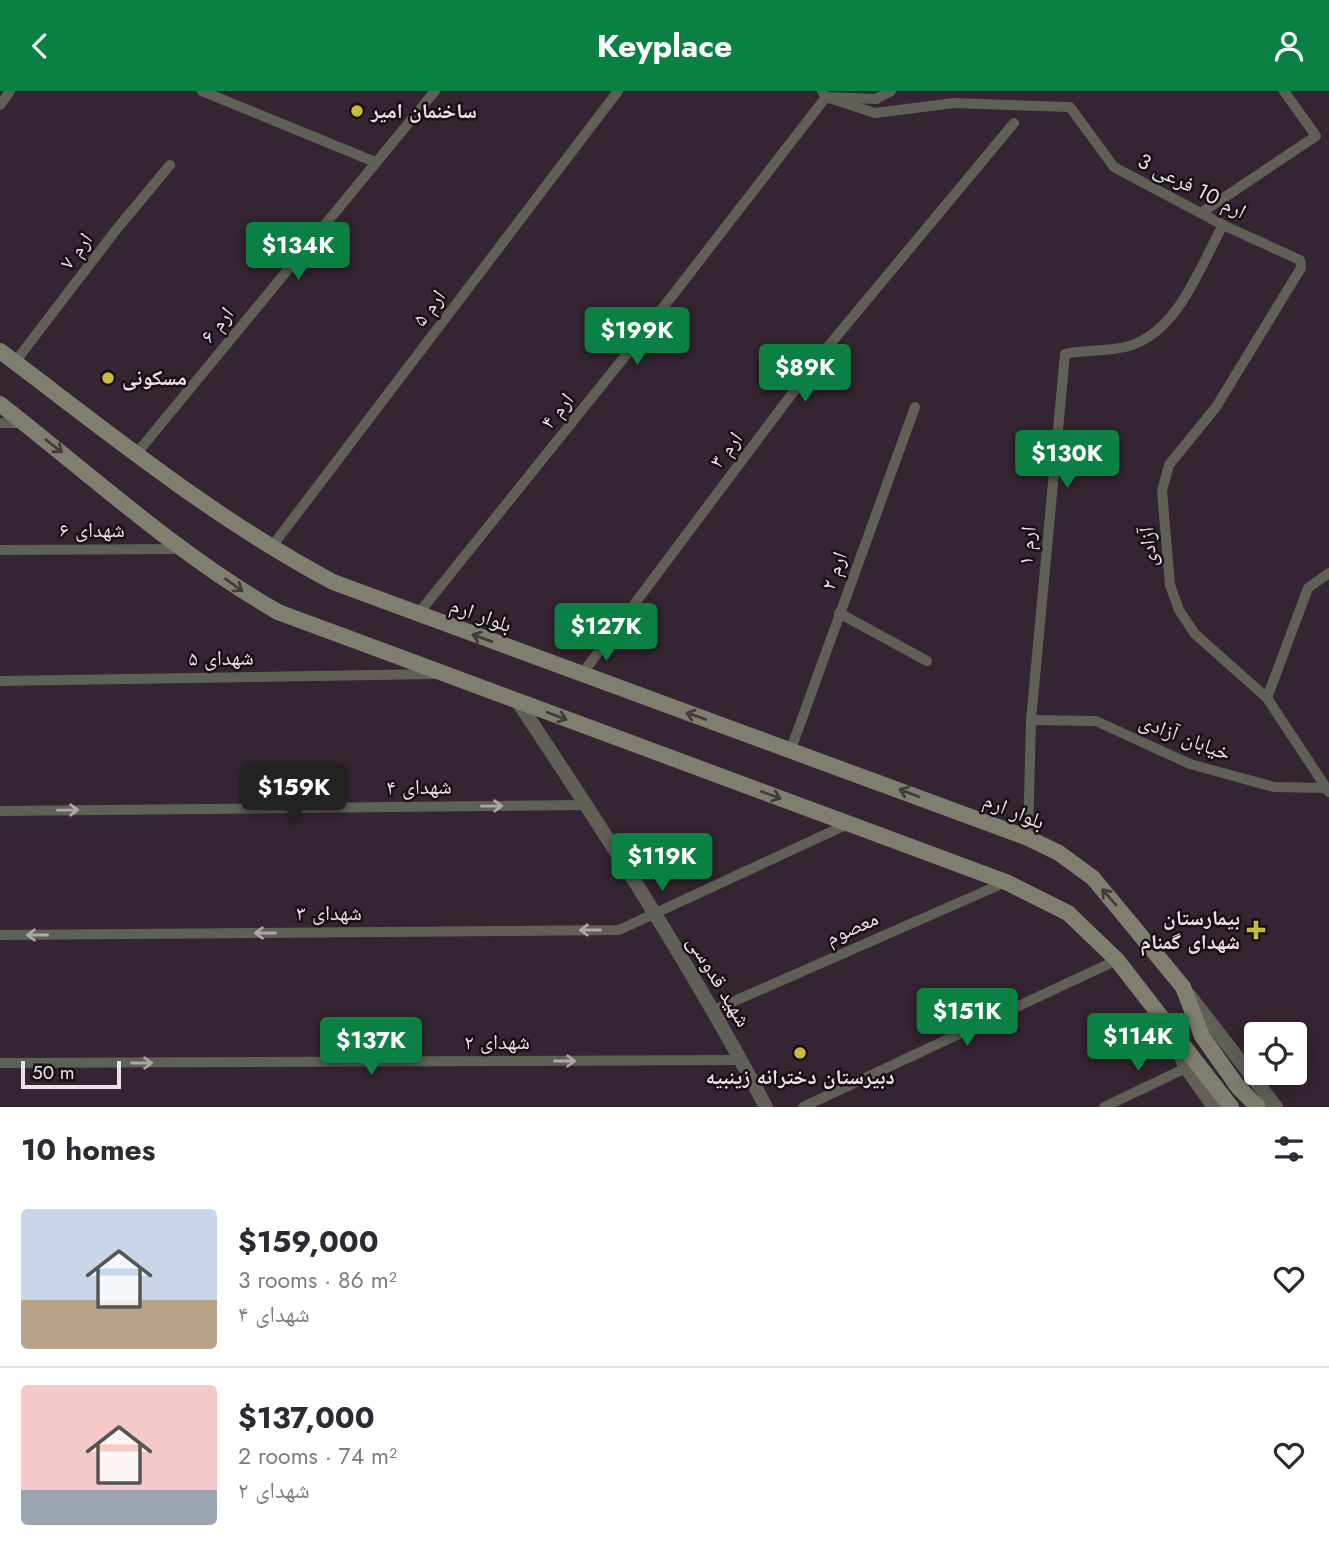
<!DOCTYPE html>
<html lang="en">
<head>
<meta charset="utf-8">
<style>
  :root { --surface:#fff; --page:#f2f2f3; --text:#2b2b33; --muted:#7c7c81; --line:#e1e1e2; --accent:#0b8043 }
  body { margin:0; font-family:Jost,"Noto Naskh Arabic",sans-serif; background:var(--page); color:var(--text); height:100vh; display:flex; flex-direction:column; font-size:26px; white-space:nowrap }
  * { box-sizing:border-box; margin:0 }
  p { font-size:23px; color:var(--muted) }
  .icon { flex:none; width:38px; height:38px; fill:none; stroke:currentColor; stroke-width:2; stroke-linecap:round; stroke-linejoin:round }
  .map { position:relative; height:1016px; overflow:hidden }
  .sheet { display:flex; flex-direction:column; background:var(--surface); flex:1 }
  .sheet>* { flex:none }
  .controls { position:absolute; left:1244px; top:931px; display:grid; gap:14px }
  .controls a { display:grid; place-items:center; width:63px; height:63px; border-radius:7px; background:var(--surface); box-shadow:0 4px 18px #0003; font-size:35px }
  .scale { position:absolute; left:21px; bottom:18px; width:100px; box-sizing:border-box; padding-left:7px; border:4px solid #ede1ea; border-top:0; font-size:19px; line-height:24px; white-space:nowrap; color:#ede1ea; -webkit-text-stroke:5px #181016; paint-order:stroke }
  .price { position:absolute; translate:-50% -60px; padding:0 16px; border-radius:7px; background:var(--accent); color:#fff; font-size:23px; line-height:46px; filter:drop-shadow(0 2px 4px #0008) }
  .price::after { content:''; position:absolute; left:50%; top:42px; width:21px; height:16px; margin-left:-10px; background:inherit; clip-path:polygon(0 0,100% 0,50% 100%) }
  .price.selected { background:#222; color:#fff }
  ul { padding:0; list-style:none }
  li { display:flex; align-items:center; gap:21px; height:175px; padding:0 21px }
  li+li { border-top:2px solid var(--line) }
  li span { display:grid; place-items:center; flex:none; width:196px; height:140px; border-radius:7px; color:#555 }
  li>.icon { margin-inline-start:auto }
  span .icon { width:84px; height:84px; fill:#fffc; stroke-width:1 }
  li b { font-size:30px }
  h2 { display:flex; justify-content:space-between; align-items:center; height:84px; padding:0 21px; font-size:30px }
  header { display:flex; justify-content:space-between; align-items:center; height:91px; padding:0 21px; background:var(--accent); color:#fff; font-size:32px; font-weight:700 }
  .map>svg:first-child { display:block }
  .lines { fill:none; stroke-linecap:round; stroke-linejoin:round }
  .minor { stroke:#616057; stroke-width:10 }
  .tertiary { stroke:#616057; stroke-width:14 }
  .secondary { stroke:#807e6f; stroke-width:16 }
  .oneway { stroke:#423c3a }
  .oneway2 { stroke:#aea7a8 }
  .poi-dot { fill:#c8bb3b; stroke:#181016; stroke-width:2.5 }
  .labels { text-anchor:middle; stroke-width:5; stroke-linejoin:round; paint-order:stroke }
  .poi-label { font-size:21px; font-weight:bold; fill:#ede1ea; stroke:#181016; text-anchor:start }
  .street-label { font-size:21px; fill:#ede1ea; stroke:#181016 }
</style>
</head>
<body>
<header><svg class="icon" aria-label="back" viewBox="0 0 24 24"><path d="M15 5l-7 7 7 7"/></svg>Keyplace<svg class="icon" aria-label="person" viewBox="0 0 24 24"><circle cx="12" cy="8" r="4"/><path d="M4 21q1-7 8-7t8 7"/></svg></header>
<div class="map">
<svg width="1329" height="1016" viewBox="0 0 1329 1016">
  <rect width="100%" height="100%" fill="#352431"/>
  <g class="lines">
    <!-- minor -->
    <g class="minor">
      <path d="M202,0l173,71"/>
      <path d="M822,0l4,6 49,16 79,-10 116,4 44,60 111,59 75,34 1,8 -85,139 -47,58 -7,26 8,94 9,25 16,24 72,64 62,94"/>
      <path d="M0,14l10,-14"/>
      <path d="M1201,122l115,-77 -32,-45"/>
      <path d="M15,271l101,-132 54,-65"/>
      <path d="M0,332h25"/>
      <path d="M137,362l298,-362"/>
      <path d="M270,458l348,-458"/>
      <path d="M0,459l183,-1"/>
      <path d="M839,522l88,48"/>
      <path d="M418,523l220,-274 188,-243 50,2 15,-8"/>
      <path d="M582,583l239,-319 193,-232"/>
      <path d="M0,590l435,-7"/>
      <path d="M1267,607l41,-110 21,-15"/>
      <path d="M1031,629l65,1 94,43 84,23 53,1"/>
      <path d="M791,658l124,-342"/>
      <path d="M0,720l587,-6"/>
      <path d="M1028,747l3,-118 34,-366c20,-5 45,-2 64,-8 50,-15 71,-80 94,-121"/>
      <path d="M0,844l619,-5 229,-106"/>
      <path d="M714,919l292,-128"/>
      <path d="M0,972l742,-3"/>
      <path d="M803,1016l314,-147"/>
      <path d="M1104,1016l82,-39"/>
    </g>
    <!-- tertiary -->
    <g class="tertiary">
      <path d="M518,611c88,132 174,265 248,405"/>
      <path d="M1189,904l87,112"/>
      <path d="M1171,944l15,33 28,39"/>
    </g>
    <!-- secondary -->
    <g class="secondary">
      <path d="M0,260c108,81 214,168 333,231l695,256 31,15 34,25 34,41 56,68 19,49 36,51 20,20"/>
      <path d="M0,313c91,71 178,151 278,208l728,270 62,31 49,47 114,147"/>
    </g>
  </g>
  <!-- one-way arrows -->
  <defs><path id="oneway-shaft" d="M-6 0H5M1.5-3L5.5 0L1.5 3" fill="none" stroke-width="1.6" stroke-linecap="round" stroke-linejoin="round" transform="scale(1.75)"/></defs>
  <g class="oneway">
    <use href="#oneway-shaft" transform="translate(54 355) rotate(38)"/>
    <use href="#oneway-shaft" transform="translate(234 494) rotate(36)"/>
    <use href="#oneway-shaft" transform="translate(482 547) rotate(-160)"/>
    <use href="#oneway-shaft" transform="translate(557 625) rotate(20)"/>
    <use href="#oneway-shaft" transform="translate(696 625) rotate(-161)"/>
    <use href="#oneway-shaft" transform="translate(909 702) rotate(-159)"/>
    <use href="#oneway-shaft" transform="translate(771 704) rotate(20)"/>
    <use href="#oneway-shaft" transform="translate(1109 806) rotate(-131)"/>
  </g>
  <g class="oneway2">
    <use href="#oneway-shaft" transform="translate(492 715) rotate(-1)"/>
    <use href="#oneway-shaft" transform="translate(68 719) rotate(-1)"/>
    <use href="#oneway-shaft" transform="translate(590 839) rotate(180)"/>
    <use href="#oneway-shaft" transform="translate(265 842) rotate(180)"/>
    <use href="#oneway-shaft" transform="translate(37 844) rotate(180)"/>
    <use href="#oneway-shaft" transform="translate(565 970)"/>
    <use href="#oneway-shaft" transform="translate(142 972)"/>
  </g>
  <!-- markers -->
  <g class="poi-dot">
    <circle cx="357" cy="20" r="7"/>
    <circle cx="108" cy="287" r="7"/>
    <path d="M1252.5 828.5h7v7h7v7h-7v7h-7v-7h-7v-7h7z"/>
    <circle cx="800" cy="962" r="7"/>
  </g>
  <g class="labels">
    <!-- poi labels -->
    <g class="poi-label">
      <text x="371" y="27">ساخنمان امیر</text>
      <text x="122" y="294">مسکونی</text>
      <text x="1240" y="834" text-anchor="end">بیمارستان<tspan x="1240" dy="24">شهدای گمنام</tspan></text>
      <text x="800" y="993" text-anchor="middle">دبیرستان دخترانه زینبیه</text>
    </g>
    <!-- street labels -->
    <g class="street-label">
      <text transform="translate(1192 95) rotate(27)" y="7">ارم 10 فرعی 3</text>
      <text transform="translate(76 160) rotate(-53)" y="7">ارم ۷</text>
      <text transform="translate(429 217) rotate(-53)" y="7">ارم ۵</text>
      <text transform="translate(217 234) rotate(-51)" y="7">ارم ۶</text>
      <text transform="translate(557 320) rotate(-51)" y="7">ارم ۴</text>
      <text transform="translate(726 359) rotate(-53)" y="7">ارم ۳</text>
      <text x="92" y="446">شهدای ۶</text>
      <text transform="translate(1027 455) rotate(-85)" y="7">ارم ۱</text>
      <text transform="translate(1148 456) rotate(-95)" y="7">آزادی</text>
      <text transform="translate(834 480) rotate(-70)" y="7">ارم ۲</text>
      <text transform="translate(481 524) rotate(20)" y="7">بلوار ارم</text>
      <text transform="translate(221 567) rotate(-1)" y="7">شهدای ۵</text>
      <text transform="translate(1185 646) rotate(21)" y="7">خیابان آزادی</text>
      <text transform="translate(419 696) rotate(-1)" y="7">شهدای ۴</text>
      <text transform="translate(1014 720) rotate(22)" y="7">بلوار ارم</text>
      <text x="329" y="829">شهدای ۳</text>
      <text transform="translate(852 837) rotate(-24)" y="7">معصوم</text>
      <text transform="translate(719 890) rotate(59)" y="7">شهید قدوسی</text>
      <text x="497" y="958">شهدای ۲</text>
    </g>
  </g>
</svg>
<div class="controls">
<a><svg class="icon" aria-label="locate" viewBox="0 0 24 24"><circle cx="12" cy="12" r="6"/><path d="M12 2v4M12 18v4M2 12h4M18 12h4"/></svg></a>
</div>
<div class="scale">50 m</div>
<b class="price" style="left:298px;top:191px">$134K</b>
<b class="price" style="left:637px;top:276px">$199K</b>
<b class="price" style="left:805px;top:313px">$89K</b>
<b class="price" style="left:1067px;top:399px">$130K</b>
<b class="price" style="left:606px;top:572px">$127K</b>
<b class="price selected" style="left:294px;top:733px">$159K</b>
<b class="price" style="left:662px;top:802px">$119K</b>
<b class="price" style="left:967px;top:957px">$151K</b>
<b class="price" style="left:1138px;top:982px">$114K</b>
<b class="price" style="left:371px;top:986px">$137K</b>
</div>
<section class="sheet">
<h2>10 homes<svg class="icon" aria-label="filters" viewBox="0 0 24 24"><path d="M4 7h16M4 17h16"/><circle cx="9" cy="7" r="2"/><circle cx="15" cy="17" r="2"/></svg></h2>
<ul>
<li><span style="background:linear-gradient(#c9d6e8 65%,#b9a48a 0)"><svg class="icon" aria-label="home" viewBox="0 0 24 24"><path d="M3 11l9-7 9 7M6 9v11h12V9"/></svg></span><div><b>$159,000</b><p>3 rooms · 86 m²</p><p>شهدای ۴</p></div><svg class="icon" aria-label="heart" viewBox="0 0 24 24"><path d="M12 20l-8-8c-3-5 5-10 8-4 3-6 11-1 8 4z"/></svg></li>
<li><span style="background:linear-gradient(#f6c9c9 75%,#9aa5b1 0)"><svg class="icon" aria-label="home" viewBox="0 0 24 24"><path d="M3 11l9-7 9 7M6 9v11h12V9"/></svg></span><div><b>$137,000</b><p>2 rooms · 74 m²</p><p>شهدای ۲</p></div><svg class="icon" aria-label="heart" viewBox="0 0 24 24"><path d="M12 20l-8-8c-3-5 5-10 8-4 3-6 11-1 8 4z"/></svg></li>
</ul>
</section>
</body>
</html>
